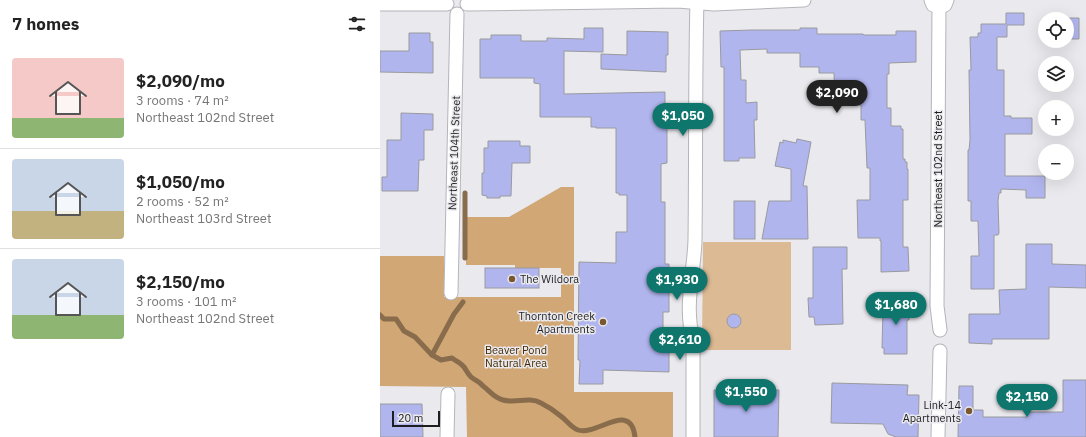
<!DOCTYPE html>
<html lang="en">
<head>
<meta charset="utf-8">
<style>
  :root { --surface:#fff; --page:#f6f6f6; --text:#222; --muted:#767676; --line:#e0e0e0; --accent:#0f766e }
  body { margin:0; font-family:"IBM Plex Sans",sans-serif; background:var(--page); color:var(--text); height:100vh; display:flex; flex-direction:column; font-size:15px; white-space:nowrap }
  * { box-sizing:border-box; margin:0 }
  p { font-size:13px; color:var(--muted) }
  .icon { flex:none; width:22px; height:22px; fill:none; stroke:currentColor; stroke-width:2; stroke-linecap:round; stroke-linejoin:round }
  .map { position:relative; flex:1; overflow:hidden }
  .sheet { display:flex; flex-direction:column; background:var(--surface); width:380px }
  .sheet>* { flex:none }
  .controls { position:absolute; left:658px; top:12px; display:grid; gap:8px }
  .controls a { display:grid; place-items:center; width:36px; height:36px; border-radius:50%; background:var(--surface); box-shadow:0 4px 16px #0002; font-size:20px }
  .scale { position:absolute; left:12px; bottom:10px; width:48px; box-sizing:border-box; padding-left:4px; border:2px solid #1e1e20; border-top:0; font-size:11px; line-height:14px; white-space:nowrap; color:#1e1e20; -webkit-text-stroke:3px #e9e9ee; paint-order:stroke }
  .price { position:absolute; translate:-50% -34px; padding:0 9px; border-radius:14px; background:var(--accent); color:#fff; font-size:13px; line-height:26px; filter:drop-shadow(0 1px 2px #0008) }
  .price::after { content:''; position:absolute; left:50%; top:24px; width:12px; height:9px; margin-left:-6px; background:inherit; clip-path:polygon(0 0,100% 0,50% 100%) }
  .price.selected { background:#222; color:#fff }
  ul { padding:0; list-style:none }
  li { display:flex; align-items:center; gap:12px; height:100px; padding:0 12px }
  li+li { border-top:1px solid var(--line) }
  li span { display:grid; place-items:center; flex:none; width:112px; height:80px; border-radius:4px; color:#555 }
  li>.icon { margin-inline-start:auto }
  span .icon { width:48px; height:48px; fill:#fffc; stroke-width:1 }
  li b { font-size:17px }
  h2 { display:flex; justify-content:space-between; align-items:center; height:48px; padding:0 12px; font-size:17px }
  main { display:flex; flex:1; min-height:0 }
  .map>svg:first-child { display:block }
  .green { fill:#dcba94 }
  .forest { fill:#d1a776 }
  .lines { fill:none; stroke-linecap:round; stroke-linejoin:round }
  .stream { stroke:#886c4b; stroke-width:5 }
  .building { fill:#b1b5ee; stroke:#999a9e }
  .minor-casing { stroke:#b4b5b9; stroke-width:15 }
  .minor { stroke:#fff; stroke-width:13 }
  .poi-dot { fill:#79582f; stroke:#e9e9ee; stroke-width:1.5 }
  .labels { text-anchor:middle; stroke-width:3; stroke-linejoin:round; paint-order:stroke }
  .street-label { font-size:11px; fill:#1e1e20; stroke:#e9e9ee }
  .poi-label { font-size:11px; fill:#1e1e20; stroke:#e9e9ee; text-anchor:end }
  .park-label { font-size:11px; fill:#442800; stroke:#e9e9ee }
</style>
</head>
<body>
<main>
<section class="sheet">
<h2>7 homes<svg class="icon" aria-label="filters" viewBox="0 0 24 24"><path d="M4 7h16M4 17h16"/><circle cx="9" cy="7" r="2"/><circle cx="15" cy="17" r="2"/></svg></h2>
<ul>
<li><span style="background:linear-gradient(#f6c9c9 75%,#8fb573 0)"><svg class="icon" aria-label="home" viewBox="0 0 24 24"><path d="M3 11l9-7 9 7M6 9v11h12V9"/></svg></span><div><b>$2,090/mo</b><p>3 rooms · 74 m²</p><p>Northeast 102nd Street</p></div></li>
<li><span style="background:linear-gradient(#c9d6e8 65%,#c2b280 0)"><svg class="icon" aria-label="home" viewBox="0 0 24 24"><path d="M3 11l9-7 9 7M6 9v11h12V9"/></svg></span><div><b>$1,050/mo</b><p>2 rooms · 52 m²</p><p>Northeast 103rd Street</p></div></li>
<li><span style="background:linear-gradient(#c9d6e8 70%,#8fb573 0)"><svg class="icon" aria-label="home" viewBox="0 0 24 24"><path d="M3 11l9-7 9 7M6 9v11h12V9"/></svg></span><div><b>$2,150/mo</b><p>3 rooms · 101 m²</p><p>Northeast 102nd Street</p></div></li>
</ul>
</section>
<div class="map">
<svg width="706" height="437" viewBox="0 0 706 437">
  <rect width="100%" height="100%" fill="#e9e9ee"/>
  <!-- green -->
  <path class="green" d="M323,242h88v108h-89z"/>
  <!-- forest -->
  <path class="forest" d="M181,187h13v205h99v45h-206l-1,-50 -86,-1v-130h64v41h117v-29h-46v-3h-49v-48h43z"/>
  <g class="lines">
    <!-- stream -->
    <g class="stream">
      <path d="M85,193v65"/>
      <path d="M0,315l4,4h12l8,12 11,6 17,18 9,5 11,-2c4,3 9,5 12,9 2,3 4,7 7,10 4,3 9,5 12,9 7,5 11,12 20,14 13,4 25,-4 38,3 8,4 15,9 21,14 5,4 10,11 16,13 19,6 53,-30 57,7"/>
      <path d="M52,355l22,-41 9,-12"/>
    </g>
  </g>
  <!-- building -->
  <g class="building">
    <path d="M626,13h18v12h-17v12h-10v33h7v46h7v2h21v16h-27v42h40v22h-19v-8l-25,-1v4h-2l-1,8 1,32 -1,2h-4v54h-23v-33h8l-1,-35h-7v-20h-3v-51h1l1,-10 -1,-70h2l-1,-33h8v-4h3v-9h25z"/>
    <path d="M685,18h14v21h-12v-20z"/>
    <path d="M204,28h19v24l-39,-1v43l101,-2v24h2v47l-6,1v38h4v62h4v48h-6v25h6v35l-66,-2v14h-24l1,-24h-2l1,-98 37,1v-31h11v-37h-8v-2h-3v-65h-20v-1h-5v-10h-51v-33l-6,-1v-5h-54v-39h11v-4h30v6h26v-3l37,1z"/>
    <path d="M420,28h17v6h46l1,1h32v-4h20v31l-27,1v11h-2v34h4v18h10v3h2v30h2v3h2v7h1v31h-5v47h5l1,24 -28,1v-31h-1v-3h-22l-1,-38h13v-32h-3l-2,-48h-4v-15h-26l-1,-32h-15v-6h-19v-14h-33v-4l-27,1 1,30h5v23l11,-1v18h-3l1,38h-16v3h-15v-94h-3l-1,-36 32,-1h48z"/>
    <path d="M247,31l41,1v23h-2v17l-65,-3v-15l26,1z"/>
    <path d="M29,33h21v9h3v31l-53,-1v-21h29z"/>
    <path d="M21,113l32,1v16h-9v30h-5l-1,31h-36v-14h5v-37h14z"/>
    <path d="M417,139l14,3 -8,44h4l1,53h-46l7,-38h22v-32l-16,-3 5,-24 3,1v-3l13,3z"/>
    <path d="M108,141h32v5h10v17h-18l-1,33h-11v2h-13v-2l-5,-1v-22h2v-25h4z"/>
    <rect x="354" y="201" width="21" height="38"/>
    <path d="M646,244h26v20l34,1v23l-37,-1v52h-57v5l-23,-1v-29h31l-1,-24 27,-1z"/>
    <path d="M433,247h34v22h-5l1,55 -28,1 -1,-8h-5l-1,-19h5z"/>
    <rect x="105" y="268" width="54" height="20"/>
    <path d="M511,296h18v24h-2v34h-23v-6h-2l1,-39h8z"/>
    <circle cx="354" cy="321" r="7"/>
    <path d="M683,380h23v57h-128l1,-51h14v24h10v7h44v-5h36z"/>
    <path d="M452,383l76,2 -1,10h12l-1,42h-22l-8,-3 -5,-10 -52,-1z"/>
    <path d="M334,390h65l-1,47h-64z"/>
    <path d="M0,404h42l1,33h-43z"/>
  </g>
  <g class="lines">
    <defs>
      <g id="minor">
        <path d="M551,0l2,5 6,2 6,-2 2,-5"/>
        <path d="M0,4h67"/>
        <path d="M87,4l211,-3 36,3 90,-4"/>
        <path d="M559,7l-2,299 3,24"/>
        <path d="M71,293l6,-279"/>
        <path d="M67,437l1,-43"/>
        <path d="M313,437v-98c-9,-33 1,-66 2,-99 1,-80 0,-160 2,-240"/>
        <path d="M558,437l2,-86"/>
      </g>
    </defs>
    <!-- minor casing -->
    <use href="#minor" class="minor-casing"/>
    <!-- minor -->
    <use href="#minor" class="minor"/>
  </g>
  <!-- markers -->
  <g class="poi-dot">
    <circle cx="132" cy="279" r="4"/>
    <circle cx="223" cy="322" r="4"/>
    <circle cx="589" cy="411" r="4"/>
  </g>
  <g class="labels">
    <!-- street labels -->
    <g class="street-label">
      <text transform="translate(74 153) rotate(-88)" y="4">Northeast 104th Street</text>
      <text transform="translate(558 169) rotate(-90)" y="4">Northeast 102nd Street</text>
    </g>
    <!-- poi labels -->
    <g class="poi-label">
      <text x="140" y="283" text-anchor="start">The Wildora</text>
      <text x="215" y="320">Thornton Creek<tspan x="215" dy="13">Apartments</tspan></text>
      <text x="581" y="409">Link-14<tspan x="581" dy="13">Apartments</tspan></text>
    </g>
    <!-- park labels -->
    <g class="park-label">
      <text x="136" y="354">Beaver Pond<tspan x="136" dy="13">Natural Area</tspan></text>
    </g>
  </g>
</svg>
<div class="controls">
<a><svg class="icon" aria-label="locate" viewBox="0 0 24 24"><circle cx="12" cy="12" r="6"/><path d="M12 2v4M12 18v4M2 12h4M18 12h4"/></svg></a>
<a><svg class="icon" aria-label="layers" viewBox="0 0 24 24"><path d="M12 4l9 5-9 5-9-5zM3 14l9 5 9-5"/></svg></a>
<a>+</a>
<a>−</a>
</div>
<div class="scale">20 m</div>
<b class="price selected" style="left:457px;top:114px">$2,090</b>
<b class="price" style="left:303px;top:137px">$1,050</b>
<b class="price" style="left:297px;top:301px">$1,930</b>
<b class="price" style="left:516px;top:326px">$1,680</b>
<b class="price" style="left:300px;top:361px">$2,610</b>
<b class="price" style="left:366px;top:413px">$1,550</b>
<b class="price" style="left:647px;top:418px">$2,150</b>
</div>
</main>
</body>
</html>
